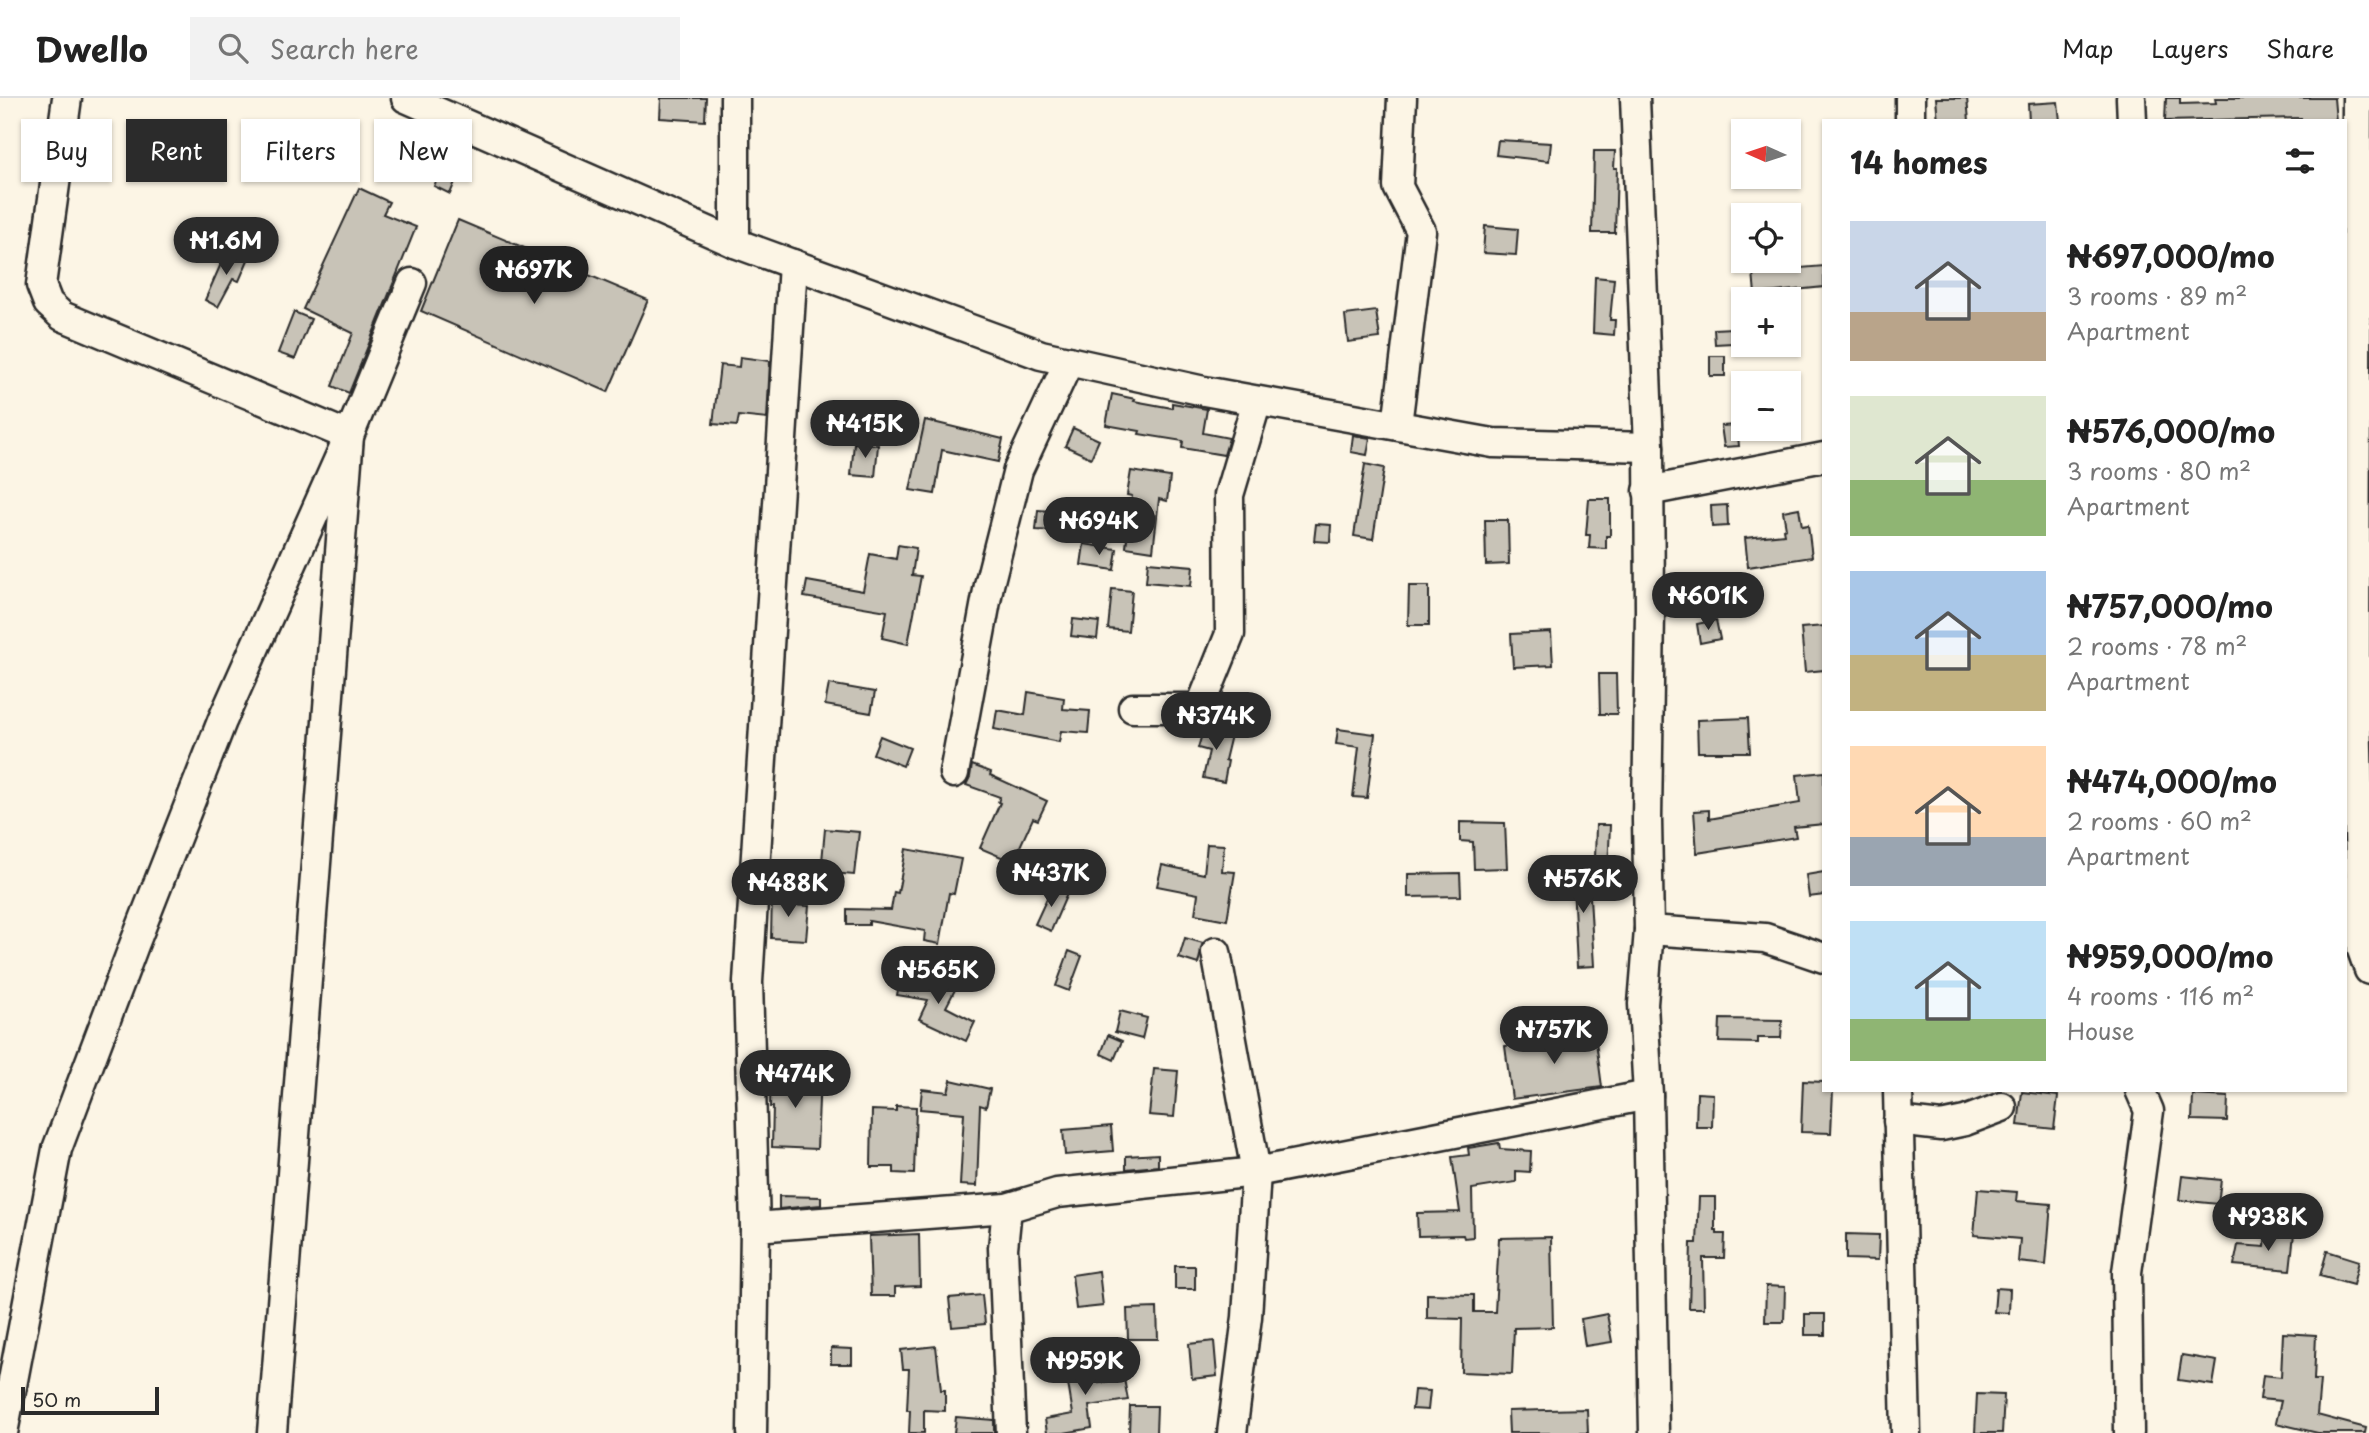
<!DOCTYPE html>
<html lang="en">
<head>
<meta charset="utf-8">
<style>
  :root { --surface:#fff; --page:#f2f2f2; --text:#222; --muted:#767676; --line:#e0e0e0; --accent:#2b2b2b }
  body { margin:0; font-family:"Playpen Sans",sans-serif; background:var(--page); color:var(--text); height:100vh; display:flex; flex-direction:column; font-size:26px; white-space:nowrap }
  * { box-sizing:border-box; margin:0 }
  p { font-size:23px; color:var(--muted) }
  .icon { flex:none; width:38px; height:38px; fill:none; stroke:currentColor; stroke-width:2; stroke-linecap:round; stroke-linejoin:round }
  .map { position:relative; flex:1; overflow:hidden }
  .sheet { position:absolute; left:1822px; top:21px; width:525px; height:973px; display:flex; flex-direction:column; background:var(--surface); border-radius:0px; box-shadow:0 2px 5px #0004 }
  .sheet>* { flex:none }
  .hud { position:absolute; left:21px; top:21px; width:665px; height:63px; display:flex; gap:14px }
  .needle { width:46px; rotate:273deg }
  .buttons { position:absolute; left:1731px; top:21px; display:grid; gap:14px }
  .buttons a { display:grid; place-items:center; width:70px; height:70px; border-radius:0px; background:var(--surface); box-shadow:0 2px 5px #0004; font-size:35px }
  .scale { position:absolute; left:21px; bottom:18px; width:138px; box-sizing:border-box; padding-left:7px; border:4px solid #2b2b2b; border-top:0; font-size:19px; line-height:24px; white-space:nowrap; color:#2b2b2b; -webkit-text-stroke:5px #fcf5e5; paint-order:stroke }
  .price { position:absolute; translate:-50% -60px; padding:0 16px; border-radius:24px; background:var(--accent); color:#fff; font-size:23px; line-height:46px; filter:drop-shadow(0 2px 4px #0008) }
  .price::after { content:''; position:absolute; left:50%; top:42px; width:21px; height:16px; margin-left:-10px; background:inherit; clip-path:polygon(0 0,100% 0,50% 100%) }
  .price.current { background:#222; color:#fff }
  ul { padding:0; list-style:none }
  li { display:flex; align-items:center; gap:21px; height:175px; padding:0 28px }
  li span { display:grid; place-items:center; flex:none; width:196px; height:140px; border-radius:0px; color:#555 }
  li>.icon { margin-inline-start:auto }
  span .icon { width:84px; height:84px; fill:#fffc; stroke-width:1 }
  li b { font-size:30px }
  h2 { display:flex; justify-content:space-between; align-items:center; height:84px; padding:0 28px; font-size:30px }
  .chip { padding:0 24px; border-radius:0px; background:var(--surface); box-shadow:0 2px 5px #0004; font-size:24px; line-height:63px }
  .chip.current { background:var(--accent); color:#fff }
  header { display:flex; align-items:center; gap:42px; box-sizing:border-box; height:98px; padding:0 35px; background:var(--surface); border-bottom:2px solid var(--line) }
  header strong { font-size:33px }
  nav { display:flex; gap:38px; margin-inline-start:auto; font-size:24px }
  .search { width:490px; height:63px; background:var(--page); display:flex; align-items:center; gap:18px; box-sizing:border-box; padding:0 24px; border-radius:0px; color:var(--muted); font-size:26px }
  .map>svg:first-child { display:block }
  .building { fill:#c8c3b7; stroke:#2b2b2b; stroke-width:2 }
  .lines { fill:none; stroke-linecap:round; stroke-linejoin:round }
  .minor-casing { stroke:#2b2b2b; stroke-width:33 }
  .minor { stroke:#fcf5e5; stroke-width:28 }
</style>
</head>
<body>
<header>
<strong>Dwello</strong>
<div class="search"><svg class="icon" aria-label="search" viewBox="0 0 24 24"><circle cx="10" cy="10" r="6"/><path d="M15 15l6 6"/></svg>Search here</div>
<nav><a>Map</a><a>Layers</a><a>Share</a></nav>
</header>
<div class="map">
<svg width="2369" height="1335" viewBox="0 0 2369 1335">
  <rect width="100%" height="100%" fill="#fcf5e5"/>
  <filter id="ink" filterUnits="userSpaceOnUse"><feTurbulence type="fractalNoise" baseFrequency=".0143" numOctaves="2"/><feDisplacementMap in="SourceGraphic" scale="14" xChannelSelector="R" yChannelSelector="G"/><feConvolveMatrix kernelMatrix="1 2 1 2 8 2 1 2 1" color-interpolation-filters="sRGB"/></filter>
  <g filter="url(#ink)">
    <!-- building -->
    <g class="building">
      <path d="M661,0h45l-1,23 -45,-3z"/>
      <path d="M1936,0h31l2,23h-31z"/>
      <path d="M2166,0h14v6l36,-1 -1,-5h119l2,23h-35v-3l-136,3z"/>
      <path d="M2058,4l2,19h-31l-1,-17z"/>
      <path d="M1498,42l53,3 -2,18 -53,-6z"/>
      <path d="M451,50l15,8 -16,38 -16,-8z"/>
      <path d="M1594,53h21l-1,17h3l-2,65h-23z"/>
      <path d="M359,90l30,14 -6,12 33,13 -67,166 -17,-7 21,-53 -50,-24z"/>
      <path d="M458,122l190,80 -40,92 -187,-81z"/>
      <path d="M1485,128l33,3 -2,26 -33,-2z"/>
      <path d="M227,152l21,10 -9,21 -6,-2 -15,28 -13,-7z"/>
      <path d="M1824,168v21l-69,7 -2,-22z"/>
      <path d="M1595,179l19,2 -4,41h5l-1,15 -21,-2z"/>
      <path d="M1376,213l4,27 -32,4 -3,-27z"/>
      <path d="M294,214l17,7 -16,40 -17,-6z"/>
      <path d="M1732,230l1,15 -18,1 -1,-15z"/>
      <rect x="1710" y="258" width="15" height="20"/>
      <path d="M740,259l30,4 -3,58 -28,-3 -2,10 -24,-2 7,-59 19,2z"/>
      <path d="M1112,296l23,5 -1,2 38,7v-5l35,6 -4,24 26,5 -5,17 -42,-7 1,-7 -44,-7 1,-3 -34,-6z"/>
      <path d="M925,322l78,19 -5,23 -56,-12 -7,44 -25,-4z"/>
      <path d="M1737,327l2,21 -15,1 -3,-21z"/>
      <path d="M1073,330l26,12 -8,18 -26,-12z"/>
      <path d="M1353,337l17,3 -3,17 -16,-3z"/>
      <path d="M854,345l24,2 -3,32 -24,-2z"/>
      <path d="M1365,366l19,4 -11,71 -19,-3z"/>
      <path d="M1131,373l39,6 -3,24 -8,-2 -6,52 -27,-4 6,-51 -5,-1z"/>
      <path d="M1589,401h21v37h-4v13l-17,-1 1,-13h-4z"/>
      <path d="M1727,407l1,21 -16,1 -1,-21z"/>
      <path d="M1799,410l3,18 6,-1 4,32 -64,10 -3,-29 39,-4 -1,-5 3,-1 -3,-17z"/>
      <path d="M1038,412l34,3 -2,19 -34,-2z"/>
      <path d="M1485,422h23l1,44 -23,1z"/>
      <path d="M1316,426l15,1 -1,17 -16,-1z"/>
      <path d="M1084,446l33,5 -3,21 -33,-5z"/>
      <path d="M898,447l18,3 -4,27 9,1 -13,68 -26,-6 5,-27 -83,-14 3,-16 56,10 7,-37 26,5z"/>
      <path d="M1148,464l45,4 -2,20 -45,-4z"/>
      <path d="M1409,488h20v39h-21z"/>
      <path d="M1112,491l20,2 -4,40 -20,-2z"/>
      <path d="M1073,521l26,3 -2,17 -26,-3z"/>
      <path d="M1716,522l4,19 -20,4 -3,-19z"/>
      <path d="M1824,528v44l-19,2 -4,-44z"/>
      <path d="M1551,534l2,33 -40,2 -2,-33z"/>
      <path d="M1599,576h17l1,40h-17z"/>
      <path d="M829,586l46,8 -4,21 -46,-8z"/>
      <path d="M1028,594l36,6 -1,11 27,2 -2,22 -27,-2 -2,11 -65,-13 3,-19 28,5z"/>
      <path d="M1748,620l2,34h-52l-1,-32z"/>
      <path d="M1205,626l27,7 -7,29 3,1 -4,21 -21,-4 6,-27 -11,-3z"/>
      <path d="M1338,631l37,5 -8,64 -14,-1 6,-50 -23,-3z"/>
      <path d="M880,638l30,12 -7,18 -30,-12z"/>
      <path d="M972,667l19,7 -1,3 57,26 -9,19 -5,-2 -20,44 -33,-14 20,-45 -2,-1 2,-5 -34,-12 4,-8z"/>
      <path d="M1824,674v52l-30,3 2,10 -99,16 -3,-42 15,-1v9l91,-16 -3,-28z"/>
      <path d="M1460,724l45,1 2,45 -33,1 -1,-27 -13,-1z"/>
      <path d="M1596,727h14l-3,69 -13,-1z"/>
      <path d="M825,731l34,3 -5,43 -33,-3z"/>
      <path d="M1207,746l17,1 -2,26 13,1 -8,48 -32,-6 3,-20 -41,-8 5,-21 42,9z"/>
      <path d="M906,751l55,10 -7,35 -5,-1 -9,51 -16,-3 1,-10 -56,-10v4h-22v-16l44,1 3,-18 4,1z"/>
      <path d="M1048,761l22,12 -9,17 -23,-11z"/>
      <path d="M1588,764l6,104 -17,1 -5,-104z"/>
      <path d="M1824,774v23l-15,2 -3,-22z"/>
      <path d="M1460,775l1,23 -53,1v-23z"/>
      <path d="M1052,789l15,7 -16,37 -16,-7z"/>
      <path d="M772,796l20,1v10l17,1 -3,34 -35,-2z"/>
      <path d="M1185,840l18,5 -5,21 -19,-6z"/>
      <path d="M1069,853l13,5 -13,35 -13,-5z"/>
      <path d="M943,878l15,8 -12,23 29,15 -9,19 -47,-22 9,-19 -31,-5 3,-15 38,5z"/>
      <path d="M1120,913l27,7 -5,21 -27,-7z"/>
      <path d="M1720,921l62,1 -1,18h-23v5l-39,-1z"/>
      <path d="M1595,936l7,53 -90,12 -7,-53z"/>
      <path d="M1108,937l14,6 -8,19 -13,-6z"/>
      <path d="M1154,971l24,2 -4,46 -25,-2z"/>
      <path d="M771,972h23v5h26l-3,74 -45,-2 1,-40h-3z"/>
      <path d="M951,982l39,9 -4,18 -6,-2 -3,81 -17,-1 4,-72 -44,-4 2,-20 26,3z"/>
      <path d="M1803,983l21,1v8h9l-2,43 -30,-1z"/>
      <path d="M2022,994l36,4 -4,33 -36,-4z"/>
      <path d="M1697,995l16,1 -1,33h-16z"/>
      <path d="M2193,997l35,2 -1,24 -35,-1z"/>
      <path d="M896,1008l20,1 -2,67 -20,-1v-6h-23l1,-57 24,1z"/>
      <path d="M1111,1028l2,25 -48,4 -2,-25z"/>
      <path d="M1499,1045l1,6 31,2 -1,21 -14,-1v11l-44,7 1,48 -9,1 -1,-3 -45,1 -1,-23 43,-1 -8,-55 17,-2 -1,-7z"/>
      <path d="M1158,1056v12l-32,3v-13z"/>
      <path d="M2182,1078l39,4 -3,24 -39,-4z"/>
      <path d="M1978,1091l39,3 -1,9 35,3 -5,61 -28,-3 2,-23 -46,-4z"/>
      <path d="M779,1098l42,1v8l-42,4z"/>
      <path d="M1699,1099h16v33h2v4h8l-1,24h-21l1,50h-15l2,-65h6z"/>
      <path d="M2266,1133l28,3 -4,36 -56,-5 4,-20 27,2z"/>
      <path d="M919,1136l1,52 -25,1v9h-24l-2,-60z"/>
      <path d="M1846,1136l33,1 -1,25 -32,-1z"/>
      <path d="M1551,1139l2,90 -39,1 -2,46 -51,-2 1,-53 -35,-1v-24l47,1v17h21l4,-74z"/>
      <path d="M2327,1153l32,10 -6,24 -33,-9z"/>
      <rect x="1175" y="1168" width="20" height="23"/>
      <path d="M1099,1173l4,35 -27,3 -4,-34z"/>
      <path d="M1766,1188l19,1 -1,35h-19z"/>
      <path d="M1996,1190l14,1 -1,24 -15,-1z"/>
      <path d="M982,1197l3,29 -33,3 -3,-29z"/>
      <path d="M1157,1210l1,31h-30l-1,-30z"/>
      <path d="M1607,1216l5,28 -27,4 -4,-27z"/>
      <rect x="1805" y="1216" width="20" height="21"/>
      <path d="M2283,1235l33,2 -2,45h6l-3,35 49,13 -1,5h-47l-42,-10 5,-22 -21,-2 3,-24 18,2z"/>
      <path d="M1214,1243l3,35 -25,3 -3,-35z"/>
      <path d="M936,1248l5,44h4v21l-21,-1v23h-15l1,-23h-3l2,-41h-6l-2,-19z"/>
      <path d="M831,1250l21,1v15h-21z"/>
      <path d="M2182,1257l35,6 -4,24 -35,-5z"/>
      <path d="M1095,1262l4,23 25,-4 4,21 -39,6 3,22 -28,5h-17l-2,-14 28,-5 -8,-49z"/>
      <path d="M1414,1292l16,1 -2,19 -16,-1z"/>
      <path d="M1977,1296l27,1 -2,38h-27z"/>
      <path d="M1130,1308h27l-1,27h-27z"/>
      <path d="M1587,1311l1,24h-79l-1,-22z"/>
      <path d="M956,1319l38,3v13h-40z"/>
    </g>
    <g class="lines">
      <defs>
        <g id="minor">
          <path d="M67,0l-26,187 7,18 14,13 287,120 -77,997"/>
          <path d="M406,0l329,145 306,112 163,36 289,52 156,4"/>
          <path d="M1635,0l14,349 1,164 -3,209 2,110 -6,74 5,91 6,338"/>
          <path d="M2131,0l1,23"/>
          <path d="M2357,0l-2,570 7,282 7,20"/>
          <path d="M1910,23v-23"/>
          <path d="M735,145v-145"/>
          <path d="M1397,327l24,-194 -23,-44 4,-89"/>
          <path d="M1648,393l176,-34"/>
          <path d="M1133,610h67l30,-74 -1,-139 28,-94"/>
          <path d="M954,675l35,-188 29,-115 51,-109"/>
          <path d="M1649,832l116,8 59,20"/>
          <path d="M1216,854l40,220 -9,145 -15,116"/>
          <path d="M1898,992l8,343"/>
          <path d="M1898,1023l43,5 24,-5 37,-14"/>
          <path d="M755,1129l-7,-245 45,-718"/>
          <path d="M3,1335l54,-284 77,-204 88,-224 127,-285 63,-153"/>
          <path d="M752,1335l3,-206 252,-19"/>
          <path d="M1011,1335l-8,-185 4,-40 50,-15 199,-21 392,-77"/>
          <path d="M2129,1335l-2,-161 22,-161 -9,-21"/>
        </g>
      </defs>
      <!-- minor casing -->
      <use href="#minor" class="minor-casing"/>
      <!-- minor -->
      <use href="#minor" class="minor"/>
    </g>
  </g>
</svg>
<div class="buttons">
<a><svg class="needle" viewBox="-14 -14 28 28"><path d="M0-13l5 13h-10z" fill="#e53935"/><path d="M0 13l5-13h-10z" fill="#767676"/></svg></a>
<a><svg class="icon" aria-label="locate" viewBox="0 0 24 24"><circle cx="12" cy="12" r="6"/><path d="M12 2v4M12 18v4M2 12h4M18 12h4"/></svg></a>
<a>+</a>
<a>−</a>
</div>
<div class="scale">50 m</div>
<b class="price" style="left:226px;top:179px">₦1.6M</b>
<b class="price current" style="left:534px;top:208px">₦697K</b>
<b class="price" style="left:865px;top:362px">₦415K</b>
<b class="price" style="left:1099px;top:459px">₦694K</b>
<b class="price" style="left:1708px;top:534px">₦601K</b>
<b class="price" style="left:1216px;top:654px">₦374K</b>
<b class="price" style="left:1051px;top:811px">₦437K</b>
<b class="price" style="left:1583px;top:817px">₦576K</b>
<b class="price" style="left:788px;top:821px">₦488K</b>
<b class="price" style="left:938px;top:908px">₦565K</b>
<b class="price" style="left:1554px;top:968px">₦757K</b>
<b class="price" style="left:795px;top:1012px">₦474K</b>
<b class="price" style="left:2268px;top:1155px">₦938K</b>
<b class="price" style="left:1085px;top:1299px">₦959K</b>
<div class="hud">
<a class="chip">Buy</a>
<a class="chip current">Rent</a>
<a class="chip">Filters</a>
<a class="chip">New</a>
</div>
<section class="sheet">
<h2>14 homes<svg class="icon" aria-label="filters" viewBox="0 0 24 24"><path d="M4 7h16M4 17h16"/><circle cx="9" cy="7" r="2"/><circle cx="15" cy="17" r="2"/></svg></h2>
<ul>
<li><span style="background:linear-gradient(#c9d6e8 65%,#b9a48a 0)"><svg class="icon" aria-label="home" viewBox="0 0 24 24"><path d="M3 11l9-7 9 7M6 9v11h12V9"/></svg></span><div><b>₦697,000/mo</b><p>3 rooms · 89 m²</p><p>Apartment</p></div></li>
<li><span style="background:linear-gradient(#dfe7d0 60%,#8fb573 0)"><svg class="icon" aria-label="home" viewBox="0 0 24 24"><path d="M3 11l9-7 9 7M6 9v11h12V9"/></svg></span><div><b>₦576,000/mo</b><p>3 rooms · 80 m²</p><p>Apartment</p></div></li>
<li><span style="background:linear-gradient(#a9c7e8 60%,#c2b280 0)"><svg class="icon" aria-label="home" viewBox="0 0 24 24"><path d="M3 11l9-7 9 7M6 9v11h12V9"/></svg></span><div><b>₦757,000/mo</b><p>2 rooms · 78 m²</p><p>Apartment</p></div></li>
<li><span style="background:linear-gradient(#ffd9b3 65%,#9aa5b1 0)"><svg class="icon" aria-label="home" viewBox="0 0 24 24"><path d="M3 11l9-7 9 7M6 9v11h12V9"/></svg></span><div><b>₦474,000/mo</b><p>2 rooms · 60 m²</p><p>Apartment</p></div></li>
<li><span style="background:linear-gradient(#bfe0f5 70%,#8fb573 0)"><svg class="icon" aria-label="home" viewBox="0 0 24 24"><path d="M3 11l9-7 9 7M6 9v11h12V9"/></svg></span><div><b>₦959,000/mo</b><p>4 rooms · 116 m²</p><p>House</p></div></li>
</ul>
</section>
</div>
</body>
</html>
